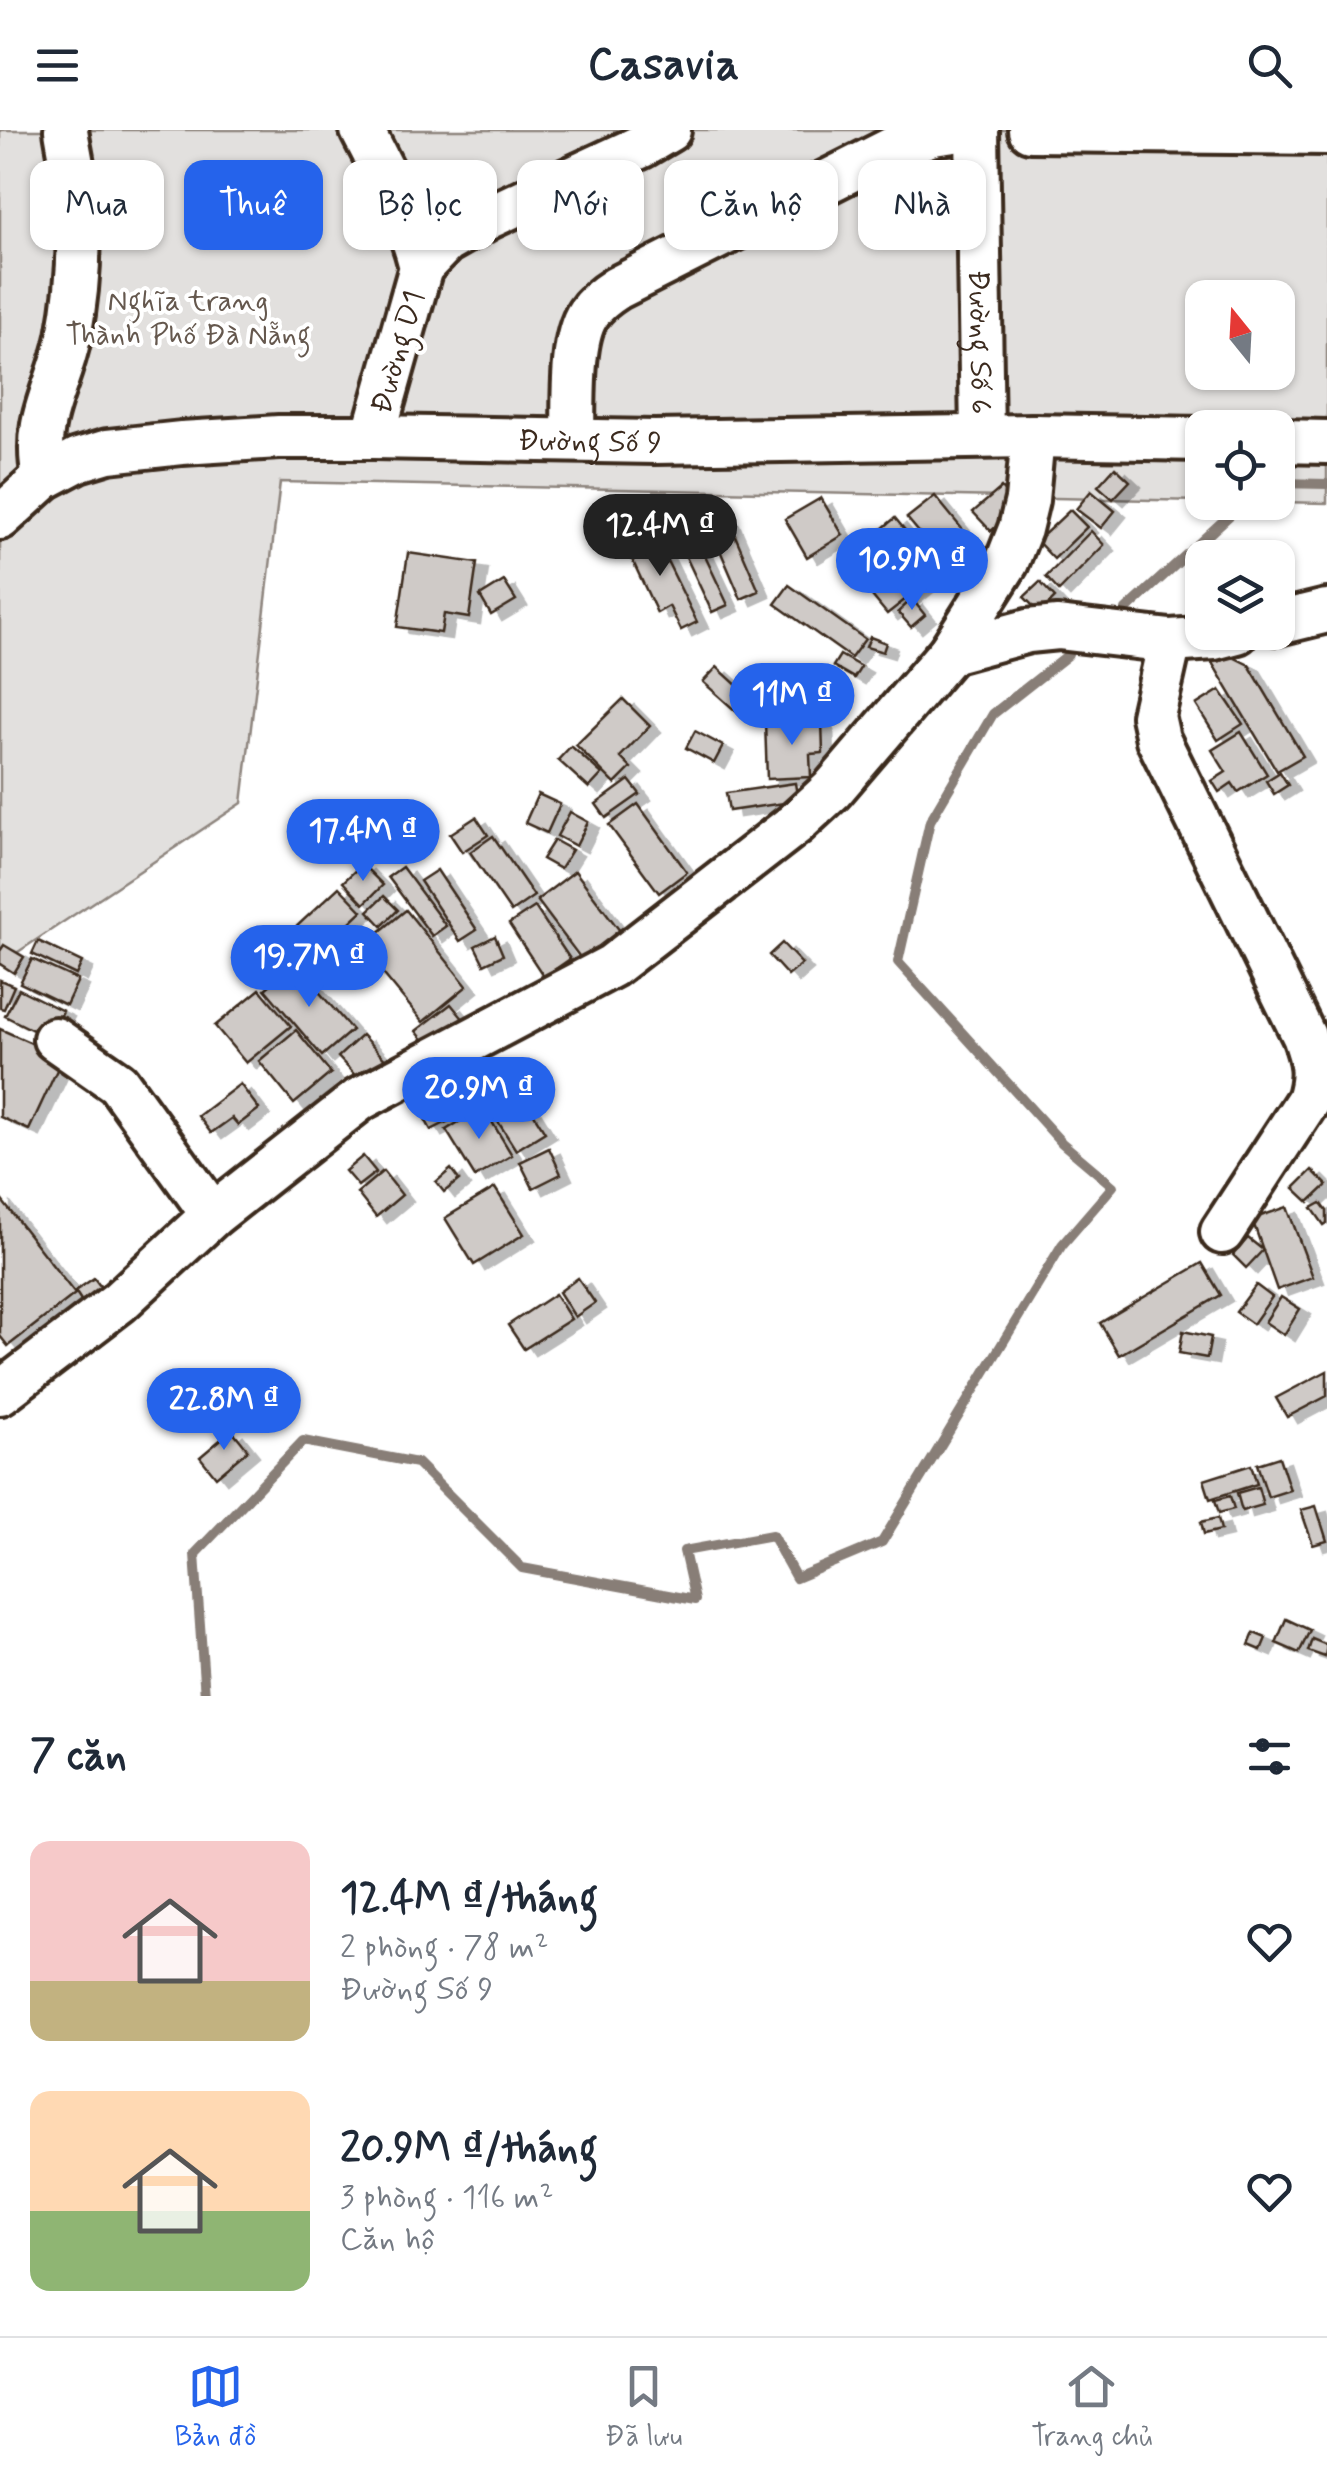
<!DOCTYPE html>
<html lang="vi">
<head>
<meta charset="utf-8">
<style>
  :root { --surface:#fff; --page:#f6f6f7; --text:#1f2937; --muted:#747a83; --line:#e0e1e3; --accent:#2563eb }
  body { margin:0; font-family:Mynerve,sans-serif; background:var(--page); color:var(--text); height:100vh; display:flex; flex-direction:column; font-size:38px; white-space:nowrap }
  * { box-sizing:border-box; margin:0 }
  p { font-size:32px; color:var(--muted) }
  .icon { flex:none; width:55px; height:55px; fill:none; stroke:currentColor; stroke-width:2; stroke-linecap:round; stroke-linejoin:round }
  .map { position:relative; height:1566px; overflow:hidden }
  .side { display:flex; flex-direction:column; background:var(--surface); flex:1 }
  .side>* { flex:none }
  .guide { position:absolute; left:30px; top:30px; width:1268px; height:90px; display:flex; gap:20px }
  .needle { width:65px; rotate:342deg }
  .tools { position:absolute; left:1185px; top:150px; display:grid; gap:20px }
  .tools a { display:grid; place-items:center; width:110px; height:110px; border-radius:20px; background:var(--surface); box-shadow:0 2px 8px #0004; font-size:50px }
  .price { position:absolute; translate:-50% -85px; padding:0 22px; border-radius:35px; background:var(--accent); color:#fff; font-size:32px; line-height:65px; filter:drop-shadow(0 2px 5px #0008) }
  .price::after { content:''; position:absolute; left:50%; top:60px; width:30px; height:22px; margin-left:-15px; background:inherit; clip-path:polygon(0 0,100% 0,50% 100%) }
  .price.current { background:#222; color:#fff }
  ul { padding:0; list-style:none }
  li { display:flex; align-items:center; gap:30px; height:250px; padding:0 30px }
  li span { display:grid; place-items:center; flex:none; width:280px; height:200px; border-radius:20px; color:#555 }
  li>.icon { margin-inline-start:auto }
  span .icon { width:120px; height:120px; fill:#fffc; stroke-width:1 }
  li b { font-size:42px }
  h2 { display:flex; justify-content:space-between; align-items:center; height:120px; padding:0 30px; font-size:42px }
  .chip { padding:0 35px; border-radius:20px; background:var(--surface); box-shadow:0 2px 8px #0004; font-size:35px; line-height:90px }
  .chip.current { background:var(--accent); color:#fff }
  header { display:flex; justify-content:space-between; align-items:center; height:130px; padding:0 30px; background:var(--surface); font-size:45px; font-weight:800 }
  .tab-bar { display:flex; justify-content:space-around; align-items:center; height:140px; border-top:2px solid var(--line); background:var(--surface); font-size:28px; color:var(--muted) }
  .tab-bar a { display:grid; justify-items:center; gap:5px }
  .tab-bar .current { color:var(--accent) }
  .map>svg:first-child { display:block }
  .green { fill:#e2e0de; stroke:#8e857e; stroke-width:2.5; fill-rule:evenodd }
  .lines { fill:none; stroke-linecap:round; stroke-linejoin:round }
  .stream { stroke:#887e77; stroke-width:10 }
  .building { fill:#cfcac7; stroke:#3b2a1e; stroke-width:2.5; filter:url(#shadow) }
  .minor-casing { stroke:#3b2a1e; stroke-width:50 }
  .minor { stroke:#fff; stroke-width:42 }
  .labels { text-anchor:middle; stroke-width:8; stroke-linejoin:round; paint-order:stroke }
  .park-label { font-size:30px; fill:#65584e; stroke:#fff }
  .street-label { font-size:30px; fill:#3b2a1e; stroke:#fff }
</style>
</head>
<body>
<header><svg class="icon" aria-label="menu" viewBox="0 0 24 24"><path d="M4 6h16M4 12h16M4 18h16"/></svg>Casavia<svg class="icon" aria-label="search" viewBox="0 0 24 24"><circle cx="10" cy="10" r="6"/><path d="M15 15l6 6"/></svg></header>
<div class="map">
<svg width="1327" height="1566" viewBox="0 0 1327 1566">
  <defs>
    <filter id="shadow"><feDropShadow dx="11" dy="6" stdDeviation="0" flood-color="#0004"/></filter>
  </defs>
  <rect width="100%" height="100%" fill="#fff"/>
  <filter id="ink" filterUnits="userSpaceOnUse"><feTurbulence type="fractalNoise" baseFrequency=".01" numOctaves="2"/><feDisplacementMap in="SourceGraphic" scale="20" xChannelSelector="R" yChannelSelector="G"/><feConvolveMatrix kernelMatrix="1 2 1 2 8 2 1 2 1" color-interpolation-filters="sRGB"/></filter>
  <g filter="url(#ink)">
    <!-- green -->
    <path class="green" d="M0,0h1327v373l-49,-1v-74h-76v73l-922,-19 -38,321 -242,161zM1202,168h76v74h-76z"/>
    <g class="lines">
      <!-- stream -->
      <g class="stream">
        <path d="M1278,353l49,1"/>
        <path d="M1126,480l118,-108"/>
        <path d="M205,1566l-10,-142 108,-113 114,22 105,105 173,32 -11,-49 88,-16 24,43 86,-36 180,-297 51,-59 -51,-43 -164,-181 32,-141 63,-107 75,-59"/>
      </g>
    </g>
    <!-- building -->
    <g class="building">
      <path d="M1115,337l15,14 -17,18 -15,-13z"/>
      <path d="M1001,358l17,20 -27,23 -18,-19z"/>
      <path d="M1091,361l24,20 -14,17 -25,-19z"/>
      <path d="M935,366l41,50 -27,22 -42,-50z"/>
      <path d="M821,368l22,37 -36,22 -22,-38z"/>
      <path d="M1070,380l17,17 -33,32 -17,-18z"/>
      <path d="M895,388l37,45 -13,11 7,9 -39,31 -44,-53z"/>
      <path d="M728,389l31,72 -18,8 -31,-72z"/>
      <path d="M651,398l46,94 -16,8 -12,-24 -12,7 -27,-58 6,-3 -6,-13z"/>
      <path d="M1091,401l13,14 -45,46 -13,-14z"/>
      <path d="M696,407l32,68 -16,7 -32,-68z"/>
      <path d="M408,423l69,10 -8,55 -25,-4 -3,19 -44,-6z"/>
      <path d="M504,451l12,19 -25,15 -11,-19z"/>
      <path d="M1040,452l15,16 -15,15 -16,-16z"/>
      <path d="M789,455l76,54 -14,19 -76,-54z"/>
      <path d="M912,469l13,16 -14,12 -13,-15z"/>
      <path d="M870,507l16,6 -3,9 -17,-5z"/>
      <path d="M840,525l21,12 -7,11 -21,-12z"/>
      <path d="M1233,527l16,8 54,91 -26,15 -66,-110z"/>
      <path d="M717,537l35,32 -13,15 -36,-32z"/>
      <path d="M1220,560l23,34 -25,16 -22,-35z"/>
      <path d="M787,565l4,19 -23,4 -4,-18z"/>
      <path d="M623,569l27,27 -30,31 11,11 -16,16 -39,-39z"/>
      <path d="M822,590l1,33 -13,1 1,23 -44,2 -2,-57z"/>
      <path d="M695,601l28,15 -9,17 -28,-15z"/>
      <path d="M1241,602l26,42 -29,18 -6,-9 -13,9 -7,-11 14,-9 -14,-22z"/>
      <path d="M571,616l31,28 -13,14 -31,-28z"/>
      <path d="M1280,642l8,13 -14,9 -8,-13z"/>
      <path d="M629,650l11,14 -34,24 -10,-14z"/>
      <path d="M795,653l3,18 -69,10 -3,-18z"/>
      <path d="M538,664l22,10 -13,29 -22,-10z"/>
      <path d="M638,674l49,68 -28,21 -50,-68z"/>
      <path d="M570,682l18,10 -12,24 -19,-10z"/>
      <path d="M476,687l12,18 -26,17 -12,-18z"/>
      <path d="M493,706l41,60 -23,16 -41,-60z"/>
      <path d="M554,710l18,10 -12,19 -18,-10z"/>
      <path d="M362,734l21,21 -19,19 -21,-22z"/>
      <path d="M402,737l44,59 -14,10 -44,-59z"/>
      <path d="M437,740l40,60 -17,11 -40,-60z"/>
      <path d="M575,741l48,64 -38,29 -48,-64z"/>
      <path d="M339,757l23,24 -43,40 -23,-24z"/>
      <path d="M384,766l14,14 -16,16 -14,-15z"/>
      <path d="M535,777l35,52 -26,18 -35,-53z"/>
      <path d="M406,780l61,76 -44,36 -62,-75z"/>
      <path d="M495,806l8,19 -19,9 -9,-18z"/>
      <path d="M38,811l44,21 -6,13 -44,-21z"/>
      <path d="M782,813l20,21 -14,12 -19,-21z"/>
      <path d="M4,815l20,12 -10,16 -14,-9v-13z"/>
      <path d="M32,829l46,21 -12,25 -46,-22z"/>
      <path d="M295,834l57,66 -30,26 -57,-67z"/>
      <path d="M0,850l14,6 -10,23 -4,-1z"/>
      <path d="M19,859l44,22 -14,27 -44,-22z"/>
      <path d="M260,859l31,37 -45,37 -31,-37z"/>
      <path d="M451,874l18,22 -34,28 -19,-23z"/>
      <path d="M0,899l63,28 -34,73 -29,-13z"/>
      <path d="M296,900l35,43 -37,31 -35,-43z"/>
      <path d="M362,905l29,31 -24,22 -29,-31z"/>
      <path d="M489,928l17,30 -39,21 -17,-28z"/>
      <path d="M444,950l17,35 -30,15 -18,-33z"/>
      <path d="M240,954l19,25 -21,16 -6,-7 -21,15 -13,-17z"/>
      <path d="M519,960l26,42 -29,18 -26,-41z"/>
      <path d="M483,977l29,48 -37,22 -29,-47z"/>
      <path d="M549,1018l12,26 -28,14 -13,-26z"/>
      <path d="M363,1026l13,16 -18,14 -13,-15z"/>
      <path d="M451,1039l8,11 -15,12 -8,-10z"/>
      <path d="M1312,1040l15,15 -18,17 -15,-14z"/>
      <path d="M383,1041l19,24 -26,22 -19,-24z"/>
      <path d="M495,1058l29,46 -50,31 -29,-47z"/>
      <path d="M0,1068l75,96 -67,52 -8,-10z"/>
      <path d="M1321,1073l6,8v12l-3,2 -12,-17z"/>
      <path d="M1287,1077l26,70 -36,13 -25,-71z"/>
      <path d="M1248,1108l15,12 -17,18 -13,-13z"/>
      <path d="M1202,1133l19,32 -102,60 -19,-32z"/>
      <path d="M94,1148l12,16 -20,14 -11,-17z"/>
      <path d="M578,1148l17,25 -20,14 -16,-25z"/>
      <path d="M1256,1155l16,12 -19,27 -17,-12z"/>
      <path d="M555,1164l16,25 -47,30 -16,-24z"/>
      <path d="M1281,1167l19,12 -16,26 -19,-13z"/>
      <path d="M1183,1201l28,6 -4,21 -28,-5z"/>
      <path d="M1327,1241v25l-40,21 -11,-19z"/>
      <path d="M232,1300l16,20 -32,27 -16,-20z"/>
      <path d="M1279,1327l11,33 -22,7 -11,-33z"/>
      <path d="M1251,1335l6,19 -47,15 -6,-19z"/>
      <path d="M1258,1357l5,18 -21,6 -5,-18z"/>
      <path d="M1230,1366l4,13 -15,4 -4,-13z"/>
      <path d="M1316,1376l11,35 -14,4 -12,-35z"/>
      <path d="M1218,1388l3,12 -17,4 -3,-12z"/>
      <path d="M1286,1489l24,11 -11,23 -23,-10z"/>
      <path d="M1254,1503l12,5 -5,12 -12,-5z"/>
      <path d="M1312,1509l15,6 -2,12 -17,-6z"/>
    </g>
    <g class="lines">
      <defs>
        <g id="minor">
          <path d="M362,0c23,45 47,88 59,137l-48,170"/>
          <path id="s1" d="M977,0l5,306"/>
          <path d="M1030,0l297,3"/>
          <path d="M421,137l24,-25 44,-25 153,-71 27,-16"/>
          <path d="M573,310c1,-33 -3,-99 15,-126 7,-11 18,-19 29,-26l283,-143 33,-11 28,-4"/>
          <path d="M1278,311l49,1"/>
          <path d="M44,348c-12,-60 14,-87 25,-141 9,-47 12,-99 7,-146 -2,-20 -7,-41 -10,-61"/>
          <path id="s2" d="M0,388l44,-40 34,-18 30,-9 74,-8 97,-6h94l282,5 378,-6 169,3"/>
          <path d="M1278,493l49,-12"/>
          <path d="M1170,511l-17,75 5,23 146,297c9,25 12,38 4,64l-86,132"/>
          <path d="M950,522l78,-21 30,-3 112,13 44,-3 23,-6"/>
          <path d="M55,909l63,44 95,132"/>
          <path d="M0,1263l119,-91 94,-87 147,-116 252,-133 183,-142 37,-34 118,-138 57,-90 13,-33 7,-29 6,-64"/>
        </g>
      </defs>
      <!-- minor casing -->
      <use href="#minor" class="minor-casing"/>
      <!-- minor -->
      <use href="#minor" class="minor"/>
    </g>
  </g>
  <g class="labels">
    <!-- park labels -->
    <g class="park-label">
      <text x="188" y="180">Nghĩa trang<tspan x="188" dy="34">Thành Phố Đà Nẵng</tspan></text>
    </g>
    <!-- street labels -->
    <g class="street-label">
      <text dy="10" stroke="none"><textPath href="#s1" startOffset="212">Đường Số 6</textPath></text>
      <text transform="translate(397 222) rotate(-74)" y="10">Đường D1</text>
      <text dy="10" stroke="none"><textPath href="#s2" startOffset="612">Đường Số 9</textPath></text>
    </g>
  </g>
</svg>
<div class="tools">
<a><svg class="needle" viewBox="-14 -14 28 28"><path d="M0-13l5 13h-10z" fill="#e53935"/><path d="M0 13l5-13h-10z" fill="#747a83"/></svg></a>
<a><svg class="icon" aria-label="locate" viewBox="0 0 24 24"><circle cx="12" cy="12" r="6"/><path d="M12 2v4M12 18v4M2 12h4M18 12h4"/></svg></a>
<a><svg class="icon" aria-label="layers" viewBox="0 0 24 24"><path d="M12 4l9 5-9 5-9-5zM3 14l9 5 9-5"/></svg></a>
</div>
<b class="price current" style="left:660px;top:449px">12.4M ₫</b>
<b class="price" style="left:912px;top:483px">10.9M ₫</b>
<b class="price" style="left:792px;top:618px">11M ₫</b>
<b class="price" style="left:363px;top:754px">17.4M ₫</b>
<b class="price" style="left:309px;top:880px">19.7M ₫</b>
<b class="price" style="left:479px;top:1012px">20.9M ₫</b>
<b class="price" style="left:224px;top:1323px">22.8M ₫</b>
<div class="guide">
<a class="chip">Mua</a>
<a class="chip current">Thuê</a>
<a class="chip">Bộ lọc</a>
<a class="chip">Mới</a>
<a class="chip">Căn hộ</a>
<a class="chip">Nhà</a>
</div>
</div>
<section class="side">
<h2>7 căn<svg class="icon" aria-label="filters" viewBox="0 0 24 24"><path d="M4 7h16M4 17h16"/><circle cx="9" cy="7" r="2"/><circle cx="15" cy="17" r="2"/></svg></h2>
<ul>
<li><span style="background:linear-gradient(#f6c9c9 70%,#c2b280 0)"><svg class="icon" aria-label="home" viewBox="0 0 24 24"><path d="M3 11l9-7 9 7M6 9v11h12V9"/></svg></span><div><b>12.4M ₫/tháng</b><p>2 phòng · 78 m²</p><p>Đường Số 9</p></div><svg class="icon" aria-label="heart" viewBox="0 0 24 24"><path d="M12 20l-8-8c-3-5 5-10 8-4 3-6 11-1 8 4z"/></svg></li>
<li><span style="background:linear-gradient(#ffd9b3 60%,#8fb573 0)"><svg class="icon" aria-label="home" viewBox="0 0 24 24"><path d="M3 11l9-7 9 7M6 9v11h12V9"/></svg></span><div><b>20.9M ₫/tháng</b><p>3 phòng · 116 m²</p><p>Căn hộ</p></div><svg class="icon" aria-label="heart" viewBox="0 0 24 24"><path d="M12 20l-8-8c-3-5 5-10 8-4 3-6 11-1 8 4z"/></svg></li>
</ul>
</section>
<nav class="tab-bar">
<a class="current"><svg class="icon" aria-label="map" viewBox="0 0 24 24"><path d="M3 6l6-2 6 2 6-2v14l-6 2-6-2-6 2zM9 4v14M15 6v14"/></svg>Bản đồ</a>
<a><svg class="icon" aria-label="saved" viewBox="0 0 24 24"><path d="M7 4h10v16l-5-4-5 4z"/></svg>Đã lưu</a>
<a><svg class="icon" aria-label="home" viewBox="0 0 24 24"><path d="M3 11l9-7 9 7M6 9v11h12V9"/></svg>Trang chủ</a>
</nav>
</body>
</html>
